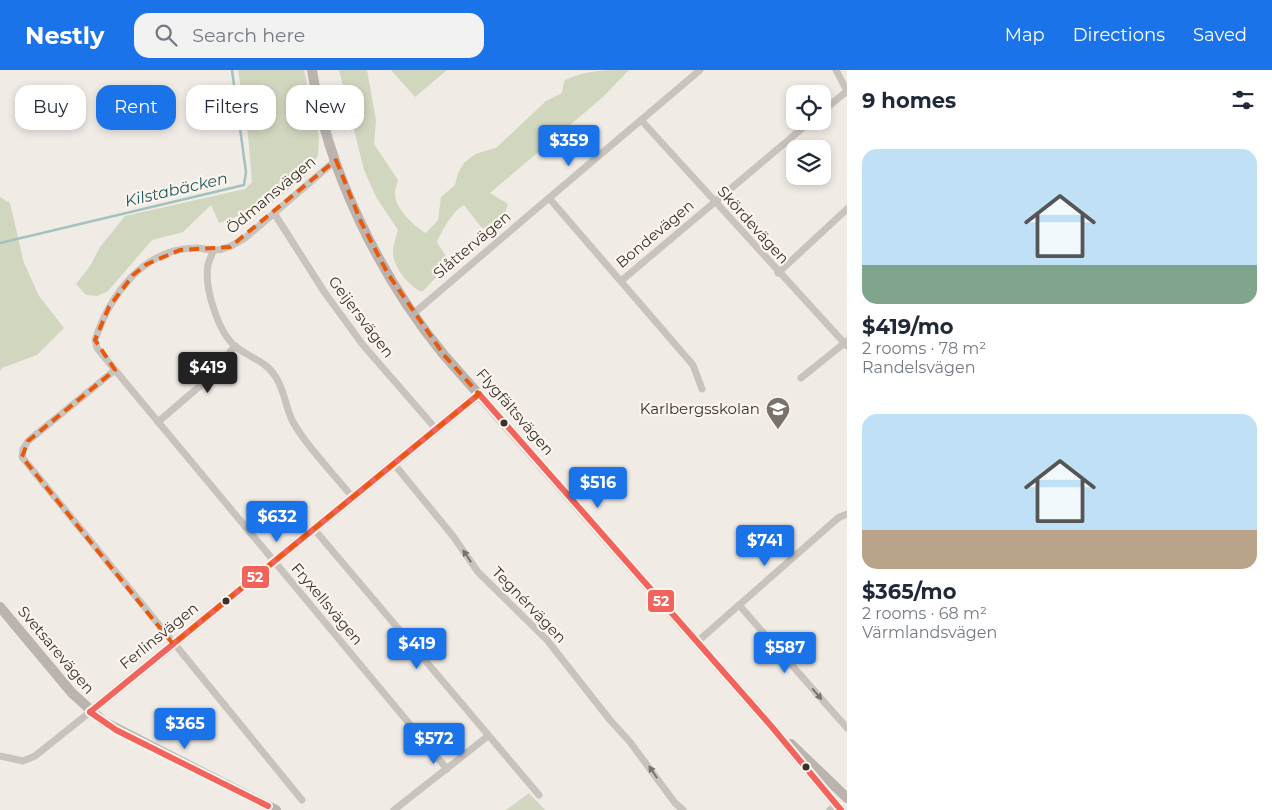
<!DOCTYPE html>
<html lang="en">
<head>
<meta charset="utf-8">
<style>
  :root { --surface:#fff; --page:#f2f2f3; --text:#1f2937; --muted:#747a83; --accent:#1a73e8 }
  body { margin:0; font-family:Montserrat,sans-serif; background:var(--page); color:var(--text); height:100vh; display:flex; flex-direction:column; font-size:19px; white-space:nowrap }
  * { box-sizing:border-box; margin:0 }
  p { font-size:16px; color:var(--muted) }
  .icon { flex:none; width:28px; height:28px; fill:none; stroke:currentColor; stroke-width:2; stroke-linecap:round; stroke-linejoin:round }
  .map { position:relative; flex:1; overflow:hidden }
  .sheet { display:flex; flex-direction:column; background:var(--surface); width:425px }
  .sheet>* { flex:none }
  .guide { position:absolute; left:15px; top:15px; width:475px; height:45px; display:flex; gap:10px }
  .buttons { position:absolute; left:786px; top:15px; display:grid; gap:10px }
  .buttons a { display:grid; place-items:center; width:45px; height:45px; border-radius:10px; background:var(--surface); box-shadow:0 2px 8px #0003; font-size:25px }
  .price { position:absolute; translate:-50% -42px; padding:0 11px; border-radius:5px; background:var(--accent); color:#fff; font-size:16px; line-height:32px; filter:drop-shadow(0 1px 2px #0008) }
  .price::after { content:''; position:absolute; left:50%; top:30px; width:15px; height:11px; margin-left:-8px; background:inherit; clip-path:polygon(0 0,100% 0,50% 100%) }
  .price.selected { background:#222; color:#fff }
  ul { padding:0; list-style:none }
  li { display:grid; align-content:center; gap:10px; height:265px; padding:0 15px }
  li span { display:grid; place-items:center; height:155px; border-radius:15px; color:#555 }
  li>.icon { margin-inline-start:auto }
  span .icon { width:90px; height:90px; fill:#fffc; stroke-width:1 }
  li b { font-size:21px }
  h2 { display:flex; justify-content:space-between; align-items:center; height:60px; padding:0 15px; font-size:21px }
  .pill { padding:0 18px; border-radius:15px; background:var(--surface); box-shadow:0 2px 8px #0003; font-size:18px; line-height:45px }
  .pill.selected { background:var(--accent); color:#fff }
  header { display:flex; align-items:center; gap:30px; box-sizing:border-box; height:70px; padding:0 25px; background:var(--accent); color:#fff }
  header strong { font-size:24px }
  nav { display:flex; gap:28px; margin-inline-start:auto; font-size:18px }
  .search { width:350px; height:45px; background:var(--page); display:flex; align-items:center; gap:12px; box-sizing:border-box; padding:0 18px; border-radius:15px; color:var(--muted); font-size:19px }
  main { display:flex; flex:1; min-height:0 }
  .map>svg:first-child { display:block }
  .green { fill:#d1d6bf }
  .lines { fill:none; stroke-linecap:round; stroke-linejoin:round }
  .stream { stroke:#a1c2c1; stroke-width:2.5 }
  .street { stroke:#c9c3be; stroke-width:7 }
  .secondary { stroke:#bab3ae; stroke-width:10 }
  .bus-1-casing { stroke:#fbf5ee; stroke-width:10 }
  .bus-1 { stroke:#f1635c; stroke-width:6 }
  .oneway { fill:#7b726d }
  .marked { fill:none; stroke:#e8590c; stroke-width:4; stroke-dasharray:10 6; stroke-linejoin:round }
  .bus-dot { fill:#3b302b; stroke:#fbf5ee; stroke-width:2 }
  .labels { text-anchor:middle; stroke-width:4.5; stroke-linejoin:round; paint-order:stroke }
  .street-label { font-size:15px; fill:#3b302b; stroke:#fbf5ee }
  .poi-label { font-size:15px; fill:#3b302b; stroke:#fbf5ee; text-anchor:end }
  .water-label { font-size:16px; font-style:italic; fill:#1f5a5e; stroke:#fbf5ee }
  .line-badge { stroke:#fbf5ee; stroke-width:2 }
  .badge-label { font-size:14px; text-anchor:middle; font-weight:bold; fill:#fff }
</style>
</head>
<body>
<header>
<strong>Nestly</strong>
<div class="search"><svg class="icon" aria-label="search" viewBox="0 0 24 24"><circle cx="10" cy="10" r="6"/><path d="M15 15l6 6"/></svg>Search here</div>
<nav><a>Map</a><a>Directions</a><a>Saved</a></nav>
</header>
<main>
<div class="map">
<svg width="847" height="740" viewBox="0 0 847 740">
  <rect width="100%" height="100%" fill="#f0ebe5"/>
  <!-- green -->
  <g class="green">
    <path d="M238,0h66l15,67 -1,18 -9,18 -38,31 -52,19 -8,-18 -28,27 -31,8 -44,51 -11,5 -11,-1 -10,-11 14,-18 10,-19 25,-31 120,-27 7,-7 -4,-47z"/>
    <path d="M339,0h28l9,50 -2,24 24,36c-1,4 -3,9 -3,12 -1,16 19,34 31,41l12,-13 3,-23 14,-12 3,-12 6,-10 11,-9 21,-6 50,-47 16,-8 2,-12c19,-11 43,-11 65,-11l-26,27 -113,96 18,11 -7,20 -12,6 -8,-3 -17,-22c-11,6 -22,25 -27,37l13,21 -28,29c-14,-6 -30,-26 -29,-42 1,-6 3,-14 5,-20l-22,-33 -12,-27z"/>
    <path d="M391,0h56l-32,27z"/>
    <path d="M0,127l10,6 14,60 15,33 25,32 -27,27 -35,13 -2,3z"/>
    <path d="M529,723l16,17h-40l4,-2z"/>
  </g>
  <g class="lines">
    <!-- stream -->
    <path class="stream" d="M0,173l244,-58 2,-13 -14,-102"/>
    <!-- street -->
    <g class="street">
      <path d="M700,0l-151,128 144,167 9,24"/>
      <path d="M836,0l11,21"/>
      <path d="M822,42l25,-21"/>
      <path d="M641,50l206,226"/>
      <path d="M274,143l51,80 38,52 73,84"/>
      <path d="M213,181c-1,4 -4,9 -5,14 -4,22 10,67 27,81 13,11 31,15 40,30 10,14 10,31 18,46 12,23 43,54 60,76"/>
      <path d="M778,203l69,-64"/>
      <path d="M621,211l190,-160"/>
      <path d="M413,244l136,-116"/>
      <path d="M115,300l-18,-22 -2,-8c15,-45 48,-91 100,-92 6,-1 12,3 19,2 12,0 21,-6 31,-12l91,-78"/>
      <path d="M801,308l46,-37"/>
      <path d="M158,352l50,-43 27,-33"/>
      <path d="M394,394l59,72 25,36 69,68 63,80 20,22 45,61 8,7"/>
      <path d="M314,459l225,266"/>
      <path d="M739,535l108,123"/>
      <path d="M697,572l141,-124 9,-4"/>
      <path d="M0,686l23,5 12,-5 55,-44"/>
      <path d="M302,730l-280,-343 1,-8 5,-8 87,-71 332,399"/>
      <path d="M394,740l94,-74"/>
      <path d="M830,740l6,-5"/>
    </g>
    <!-- secondary -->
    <g class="secondary">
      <path d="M312,0c15,100 68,207 132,285l328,372 69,83"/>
      <path d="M0,537l72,86 32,29 172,88"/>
      <path d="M90,642l389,-318"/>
      <path d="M791,674l56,54"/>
    </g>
    <defs>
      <g id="bus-1">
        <path d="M479,324l293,333 69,83"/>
        <path d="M90,642l389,-318"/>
        <path d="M90,642l26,18 152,76"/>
      </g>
    </defs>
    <!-- bus-1 casing -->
    <use href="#bus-1" class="bus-1-casing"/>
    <!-- bus-1 -->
    <use href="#bus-1" class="bus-1"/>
  </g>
  <!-- one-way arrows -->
  <defs><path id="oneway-solid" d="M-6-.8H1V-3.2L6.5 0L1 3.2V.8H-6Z" transform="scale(1.25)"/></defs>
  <g class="oneway">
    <use href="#oneway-solid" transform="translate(467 486) rotate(-124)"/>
    <use href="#oneway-solid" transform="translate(817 624) rotate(49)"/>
    <use href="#oneway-solid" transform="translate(653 702) rotate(-124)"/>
  </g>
  <!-- marked area -->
  <path class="marked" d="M336,90l25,62 27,52 56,81 35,39 -306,250 -151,-187 6,-16 87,-71 -20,-30 14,-33 24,-32 14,-11 33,-14 50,-3z"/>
  <!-- icons -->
  <defs>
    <symbol id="school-pin" viewBox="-11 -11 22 30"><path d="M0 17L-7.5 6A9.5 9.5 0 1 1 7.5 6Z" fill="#7a716c" stroke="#fbf5ee"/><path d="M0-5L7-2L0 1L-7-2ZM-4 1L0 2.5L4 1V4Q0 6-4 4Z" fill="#fff"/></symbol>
  </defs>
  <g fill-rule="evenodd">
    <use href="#school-pin" x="764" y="325" width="28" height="38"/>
  </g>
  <!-- markers -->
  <g class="bus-dot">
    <circle cx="504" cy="353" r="4.5"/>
    <circle cx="226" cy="531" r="4.5"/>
    <circle cx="806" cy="697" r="4.5"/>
  </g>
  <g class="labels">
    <!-- street labels -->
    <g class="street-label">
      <text transform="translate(271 125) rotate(-40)" y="5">Ödmansvägen</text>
      <text transform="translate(753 155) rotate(48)" y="5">Skördevägen</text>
      <text transform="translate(655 164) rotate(-40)" y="5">Bondevägen</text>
      <text transform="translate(472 175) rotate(-40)" y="5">Slåttervägen</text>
      <text transform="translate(361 247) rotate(53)" y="5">Geijersvägen</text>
      <text transform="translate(515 342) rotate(49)" y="5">Flygfältsvägen</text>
      <text transform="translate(327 534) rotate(50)" y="5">Fryxellsvägen</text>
      <text transform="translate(529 535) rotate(46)" y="5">Tegnérvägen</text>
      <text transform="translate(159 566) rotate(-39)" y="5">Ferlinsvägen</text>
      <text transform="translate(56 580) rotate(50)" y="5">Svetsarevägen</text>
    </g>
    <!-- poi labels -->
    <g class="poi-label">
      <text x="760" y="344">Karlbergsskolan</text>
    </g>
    <!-- water labels -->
    <g class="water-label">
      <text transform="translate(176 119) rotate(-13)" y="6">Kilstabäcken</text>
    </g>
  </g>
  <g class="line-badge">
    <rect x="241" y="495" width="29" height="24" rx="5" fill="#f1635c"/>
    <rect x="647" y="519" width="28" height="24" rx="5" fill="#f1635c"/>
  </g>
  <g class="badge-label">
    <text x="255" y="512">52</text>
    <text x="661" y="536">52</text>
  </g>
</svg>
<div class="buttons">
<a><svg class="icon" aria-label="locate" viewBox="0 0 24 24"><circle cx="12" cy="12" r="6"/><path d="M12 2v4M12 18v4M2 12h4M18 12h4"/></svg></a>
<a><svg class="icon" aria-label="layers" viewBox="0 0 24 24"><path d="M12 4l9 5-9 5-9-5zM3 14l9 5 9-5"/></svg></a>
</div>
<b class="price" style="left:569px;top:97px">$359</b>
<b class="price selected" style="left:208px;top:324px">$419</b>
<b class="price" style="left:598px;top:439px">$516</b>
<b class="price" style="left:277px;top:473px">$632</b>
<b class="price" style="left:765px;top:497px">$741</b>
<b class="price" style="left:417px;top:600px">$419</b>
<b class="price" style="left:785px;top:604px">$587</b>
<b class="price" style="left:185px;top:680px">$365</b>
<b class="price" style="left:434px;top:695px">$572</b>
<div class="guide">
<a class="pill">Buy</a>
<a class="pill selected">Rent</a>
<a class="pill">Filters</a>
<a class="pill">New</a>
</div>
</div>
<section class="sheet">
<h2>9 homes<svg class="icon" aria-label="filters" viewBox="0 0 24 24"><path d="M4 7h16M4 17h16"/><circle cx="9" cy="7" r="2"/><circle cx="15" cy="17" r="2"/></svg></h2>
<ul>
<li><span style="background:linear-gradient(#bfe0f5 75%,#7fa58c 0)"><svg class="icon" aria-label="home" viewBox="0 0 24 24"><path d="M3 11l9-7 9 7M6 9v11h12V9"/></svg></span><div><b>$419/mo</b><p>2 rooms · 78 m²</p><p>Randelsvägen</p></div></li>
<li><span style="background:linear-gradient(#bfe0f5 75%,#b9a48a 0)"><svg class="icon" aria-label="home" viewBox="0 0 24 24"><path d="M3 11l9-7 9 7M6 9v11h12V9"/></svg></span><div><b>$365/mo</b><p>2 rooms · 68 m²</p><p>Värmlandsvägen</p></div></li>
</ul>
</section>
</main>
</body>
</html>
